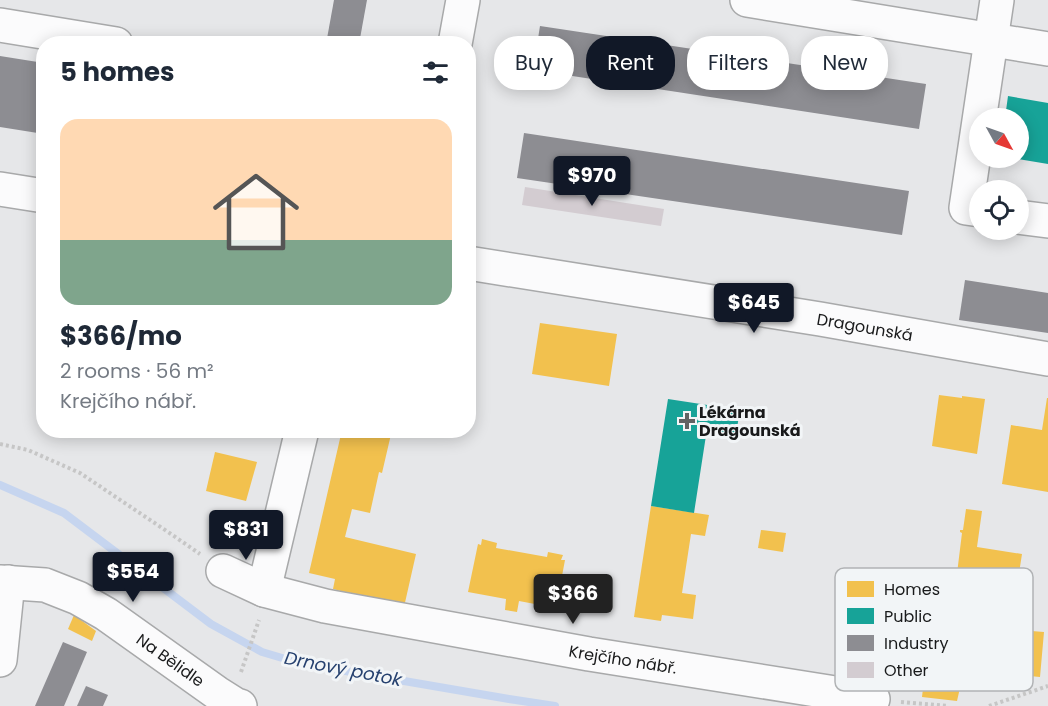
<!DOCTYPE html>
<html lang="en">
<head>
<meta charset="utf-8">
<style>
  :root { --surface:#fff; --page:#f6f6f7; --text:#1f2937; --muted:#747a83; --line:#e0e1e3; --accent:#111827 }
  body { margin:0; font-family:Poppins,sans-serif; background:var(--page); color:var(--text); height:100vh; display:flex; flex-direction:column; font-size:22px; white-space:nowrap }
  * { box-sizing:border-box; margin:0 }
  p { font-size:20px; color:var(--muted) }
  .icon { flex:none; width:33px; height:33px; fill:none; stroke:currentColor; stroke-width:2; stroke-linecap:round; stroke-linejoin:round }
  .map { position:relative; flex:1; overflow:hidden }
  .side { position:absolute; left:36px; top:36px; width:440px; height:402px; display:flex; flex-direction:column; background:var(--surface); border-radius:24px; box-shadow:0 3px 15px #0003 }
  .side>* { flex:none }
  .top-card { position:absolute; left:494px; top:36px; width:464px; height:54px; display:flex; gap:12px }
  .needle { width:39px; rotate:130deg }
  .tools { position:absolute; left:969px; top:108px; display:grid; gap:12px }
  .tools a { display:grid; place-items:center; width:60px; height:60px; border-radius:50%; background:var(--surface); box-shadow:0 3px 15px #0003; font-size:30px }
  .price { position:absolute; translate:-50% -51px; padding:0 14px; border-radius:6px; background:var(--accent); color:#fff; font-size:20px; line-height:39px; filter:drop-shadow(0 2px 3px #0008) }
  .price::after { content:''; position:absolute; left:50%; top:36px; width:18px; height:14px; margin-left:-9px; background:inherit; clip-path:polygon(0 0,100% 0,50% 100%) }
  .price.active { background:#222; color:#fff }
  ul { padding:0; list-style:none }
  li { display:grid; align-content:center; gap:12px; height:318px; padding:0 24px }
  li+li { border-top:2px solid var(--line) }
  li span { display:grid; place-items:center; height:186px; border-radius:18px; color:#555 }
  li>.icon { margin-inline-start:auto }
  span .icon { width:108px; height:108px; fill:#fffc; stroke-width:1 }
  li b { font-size:26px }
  h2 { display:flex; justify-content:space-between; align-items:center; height:72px; padding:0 24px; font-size:26px }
  .pill { padding:0 21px; border-radius:24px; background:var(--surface); box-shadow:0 3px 15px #0003; font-size:21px; line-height:54px }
  .pill.active { background:var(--accent); color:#fff }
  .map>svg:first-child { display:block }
  .homes { fill:#f2c14e }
  .public { fill:#17a398 }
  .industry { fill:#8d8d92 }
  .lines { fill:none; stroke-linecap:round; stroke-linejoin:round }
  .stream { stroke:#c6d5ef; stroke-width:8 }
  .building { fill:#d3ccd1 }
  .minor-casing { stroke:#a8a9aa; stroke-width:36 }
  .path { stroke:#c6c6c6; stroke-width:4; stroke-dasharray:3 3; stroke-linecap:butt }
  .minor { stroke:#fbfbfc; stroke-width:33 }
  .poi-dot { fill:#616263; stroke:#f2f5f7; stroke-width:2 }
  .labels { text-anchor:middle; stroke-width:6; stroke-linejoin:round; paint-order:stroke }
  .street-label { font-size:16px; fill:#191a1b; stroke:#f2f5f7 }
  .poi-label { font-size:16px; font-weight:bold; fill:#191a1b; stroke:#f2f5f7; text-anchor:start }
  .water-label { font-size:18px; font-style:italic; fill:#26416f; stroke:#f2f5f7 }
  .key { fill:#f2f5f7; stroke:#b1b3b5; stroke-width:1.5 }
  .key-label { font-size:16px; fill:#191a1b }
</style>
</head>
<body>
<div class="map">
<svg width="1048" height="706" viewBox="0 0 1048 706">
  <rect width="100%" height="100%" fill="#e6e7e9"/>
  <!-- homes -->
  <g class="homes">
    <path d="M540,323l77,11 -8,52 -77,-12z"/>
    <path d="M939,395l23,3v-2l23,3 -8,55 -45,-8z"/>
    <path d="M1047,398h1v94l-46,-8 9,-59 31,5z"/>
    <path d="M342,430h50l-10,43 -3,-1 -9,41 -18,-4 -7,28 71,17 -12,53 -71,-18 2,-10 -26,-6z"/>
    <path d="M215,452l42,10 -11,39 -40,-10z"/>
    <path d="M651,506l58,9 -4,21 -14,-2 -9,59 14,2 -3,24 -31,-4 -1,6 -27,-4z"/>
    <path d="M966,509l16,2 -5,36 45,7 -7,45 -37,-5 -4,22 -22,-2 10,-81 -2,-1v-2h3z"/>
    <path d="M761,530l25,3 -3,19 -25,-4z"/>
    <path d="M482,539l15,4 -1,5 51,9 1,-5 15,3 -2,5h4l-9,48 -37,-7 -2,11 -12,-2 1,-11 -38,-7 10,-48 3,1z"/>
    <path d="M74,615l22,16 -4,10 -24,-12z"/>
    <path d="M931,619l36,7 77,6 -4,45 -76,-7 -7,31 -35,-4z"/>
  </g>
  <!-- public -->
  <g class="public">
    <path d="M1008,96l40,7v61l-30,-5v-41h-13z"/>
    <path d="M668,399l72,11 -4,24 -29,-5 -13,84 -43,-7z"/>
  </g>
  <!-- industry -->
  <g class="industry">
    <path d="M334,0h33l-8,44h-33z"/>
    <path d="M540,26l386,58 -7,45 -386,-59z"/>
    <path d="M0,56l44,7v71l-44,-7z"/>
    <path d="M524,133l385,58 -7,44 -385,-57z"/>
    <path d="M965,280l83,13v40l-89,-13z"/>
    <path d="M63,642l24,10 -11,26 -12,28h-29z"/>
    <path d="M86,686l22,9 -5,11h-26z"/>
  </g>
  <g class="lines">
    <!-- stream -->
    <path class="stream" d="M0,485l64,28 147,111 51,28 37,11 210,36 46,7"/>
  </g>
  <!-- building -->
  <path class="building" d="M525,187l139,22 -3,17 -139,-21z"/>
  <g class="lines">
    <defs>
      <g id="minor">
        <path d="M747,0l301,49"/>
        <path d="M0,25l116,19"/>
        <path d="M455,44l8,-44"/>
        <path d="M0,189l44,7"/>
        <path d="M980,210l-14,-2 31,-208"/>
        <path d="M1018,217l30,4"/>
        <path id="s1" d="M468,263l352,56 228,40"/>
        <path id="s2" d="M223,571l41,19 61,16 264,48 284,45"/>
        <path id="s3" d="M0,582l45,3 33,13 28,16 111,79 19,12 4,1"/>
        <path d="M264,590l38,-160"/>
        <path d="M0,660l8,-78"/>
      </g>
    </defs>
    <!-- minor casing -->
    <use href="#minor" class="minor-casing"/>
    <!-- path -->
    <g class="path">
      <path d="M0,444l28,6 52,23 91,61 29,20"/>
      <path d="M241,672l18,-52"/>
      <path d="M901,702l47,4"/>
      <path d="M989,706l59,-20"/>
    </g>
    <!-- minor -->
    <use href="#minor" class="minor"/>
  </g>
  <!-- markers -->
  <path class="poi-dot" d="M684 412h6v6h6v6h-6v6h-6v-6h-6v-6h6z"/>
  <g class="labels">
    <!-- street labels -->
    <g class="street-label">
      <text dy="6" stroke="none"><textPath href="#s1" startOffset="402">Dragounská</textPath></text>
      <text dy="6" stroke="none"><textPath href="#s2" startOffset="411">Krejčího nábř.</textPath></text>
      <text dy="6" stroke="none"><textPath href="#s3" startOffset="192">Na Bělidle</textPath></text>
    </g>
    <!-- poi labels -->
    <g class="poi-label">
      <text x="699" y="418">Lékárna<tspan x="699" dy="18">Dragounská</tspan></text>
    </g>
    <!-- water labels -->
    <g class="water-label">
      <text transform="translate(343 669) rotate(11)" y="6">Drnový potok</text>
    </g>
  </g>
  <!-- legend -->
  <rect x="835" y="568" width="198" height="123" rx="9" class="key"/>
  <rect x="847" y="581" width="27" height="16" fill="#f2c14e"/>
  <rect x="847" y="608" width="27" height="16" fill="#17a398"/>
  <rect x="847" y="635" width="27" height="16" fill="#8d8d92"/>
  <rect x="847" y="662" width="27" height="16" fill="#d3ccd1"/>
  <g class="key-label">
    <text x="884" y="595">Homes</text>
    <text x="884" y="622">Public</text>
    <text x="884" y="649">Industry</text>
    <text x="884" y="676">Other</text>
  </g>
</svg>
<div class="tools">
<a><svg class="needle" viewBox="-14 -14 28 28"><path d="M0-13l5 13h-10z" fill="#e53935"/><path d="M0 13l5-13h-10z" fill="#747a83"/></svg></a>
<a><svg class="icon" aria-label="locate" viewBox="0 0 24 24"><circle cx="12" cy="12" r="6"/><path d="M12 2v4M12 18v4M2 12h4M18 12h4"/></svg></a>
</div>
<b class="price" style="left:592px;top:207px">$970</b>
<b class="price" style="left:754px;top:334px">$645</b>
<b class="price" style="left:246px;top:561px">$831</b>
<b class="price" style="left:133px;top:603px">$554</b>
<b class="price active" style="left:573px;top:625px">$366</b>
<div class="top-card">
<a class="pill">Buy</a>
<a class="pill active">Rent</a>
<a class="pill">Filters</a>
<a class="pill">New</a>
</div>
<section class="side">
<h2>5 homes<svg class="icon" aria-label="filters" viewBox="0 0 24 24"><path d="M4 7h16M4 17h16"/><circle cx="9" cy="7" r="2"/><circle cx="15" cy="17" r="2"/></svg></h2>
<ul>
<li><span style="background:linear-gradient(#ffd9b3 65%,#7fa58c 0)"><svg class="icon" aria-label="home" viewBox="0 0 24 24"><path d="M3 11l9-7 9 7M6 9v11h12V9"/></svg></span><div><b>$366/mo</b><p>2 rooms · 56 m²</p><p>Krejčího nábř.</p></div></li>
</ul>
</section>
</div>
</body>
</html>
